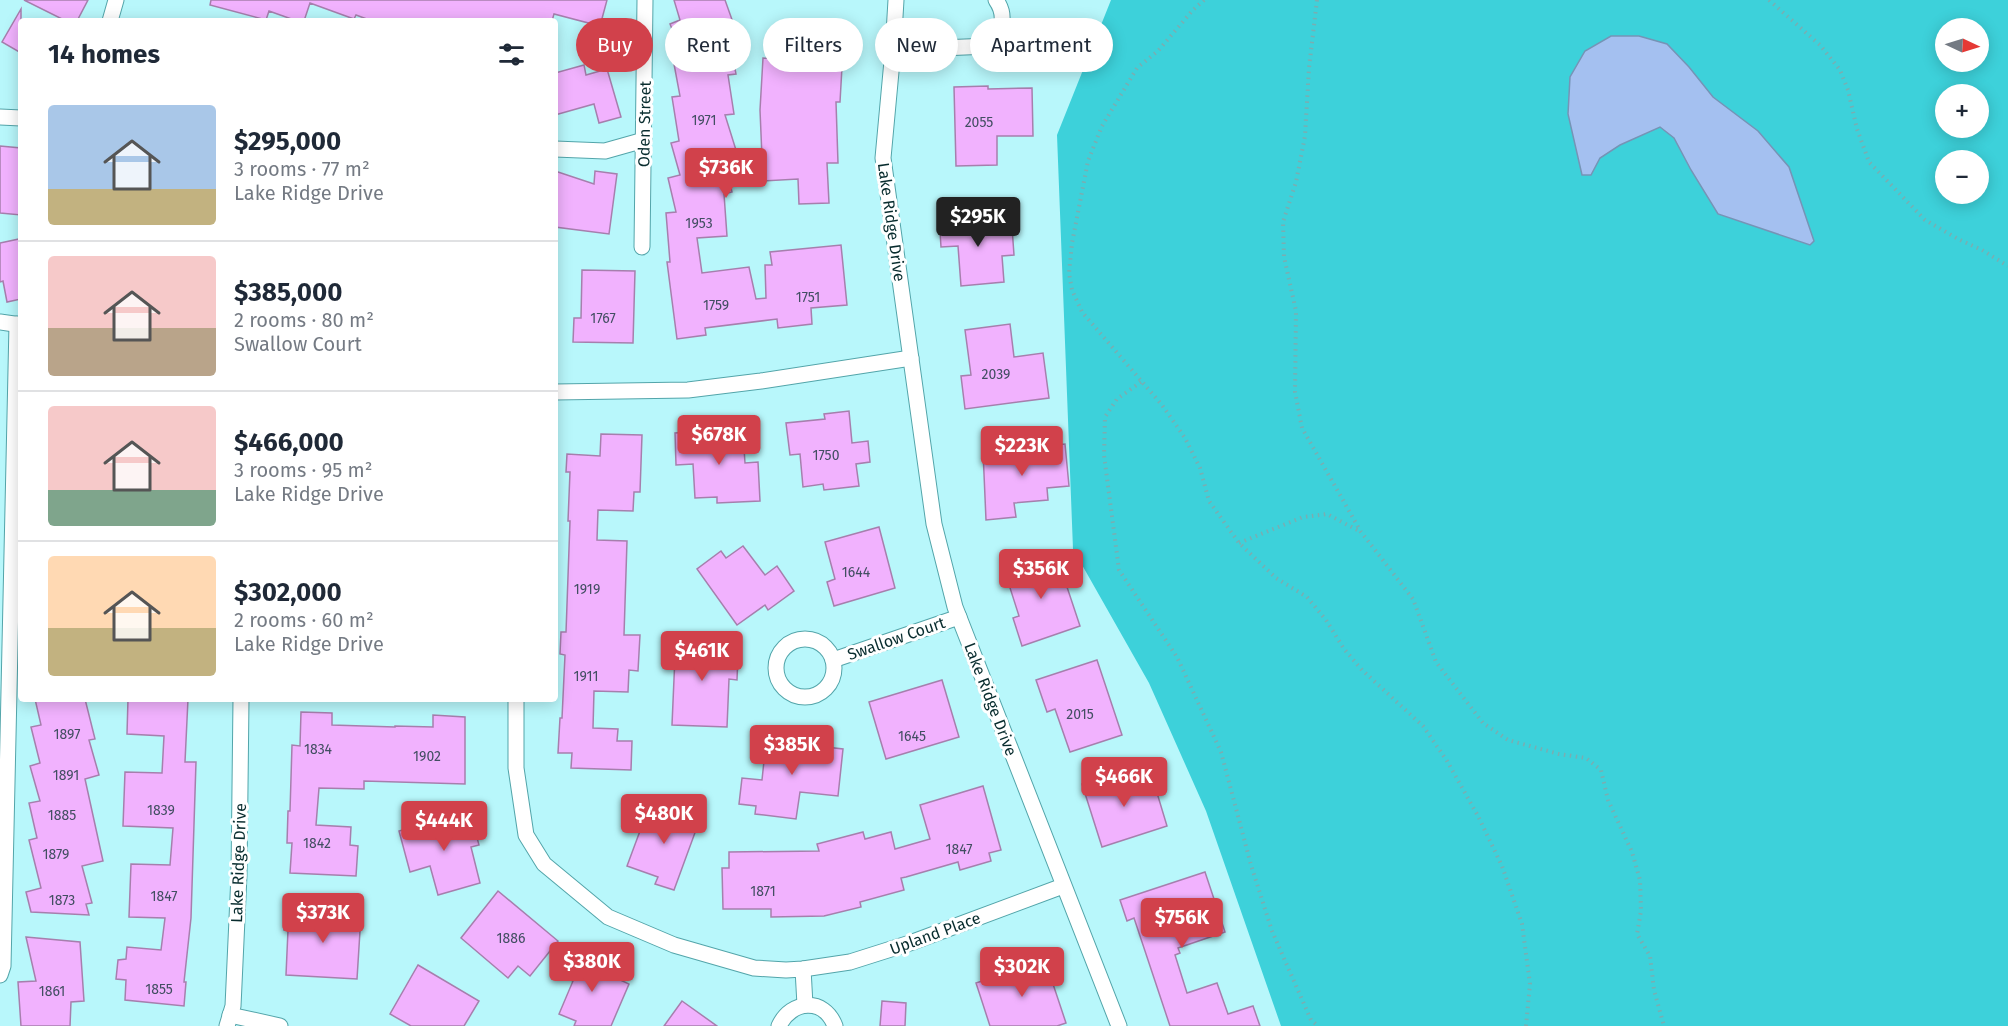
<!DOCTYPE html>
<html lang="en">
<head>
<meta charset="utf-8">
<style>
  :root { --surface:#fff; --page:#f2f2f3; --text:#1f2937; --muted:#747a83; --line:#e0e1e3; --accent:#d1414b }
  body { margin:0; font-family:"Fira Sans",sans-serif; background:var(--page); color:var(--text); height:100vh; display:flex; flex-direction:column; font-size:22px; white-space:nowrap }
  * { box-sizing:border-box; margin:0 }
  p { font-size:20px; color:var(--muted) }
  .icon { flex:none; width:33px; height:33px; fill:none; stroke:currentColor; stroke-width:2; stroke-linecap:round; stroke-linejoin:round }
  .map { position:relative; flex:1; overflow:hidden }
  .panel { position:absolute; left:18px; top:18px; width:540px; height:684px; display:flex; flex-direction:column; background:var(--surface); border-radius:6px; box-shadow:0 3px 15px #0003 }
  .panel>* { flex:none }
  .hud { position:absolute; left:576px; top:18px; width:570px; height:54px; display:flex; gap:12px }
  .needle { width:39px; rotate:94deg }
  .tools { position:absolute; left:1935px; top:18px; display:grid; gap:12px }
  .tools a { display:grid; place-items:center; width:54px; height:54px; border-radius:50%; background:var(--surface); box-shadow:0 3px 15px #0003; font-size:30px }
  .price { position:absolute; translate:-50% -51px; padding:0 14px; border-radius:6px; background:var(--accent); color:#fff; font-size:20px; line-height:39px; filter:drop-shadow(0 2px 3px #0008) }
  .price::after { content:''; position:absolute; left:50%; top:36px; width:18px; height:14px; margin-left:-9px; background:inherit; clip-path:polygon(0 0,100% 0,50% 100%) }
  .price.on { background:#222; color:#fff }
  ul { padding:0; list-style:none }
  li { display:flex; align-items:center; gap:18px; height:150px; padding:0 30px }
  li+li { border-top:2px solid var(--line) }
  li span { display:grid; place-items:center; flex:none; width:168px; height:120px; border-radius:6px; color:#555 }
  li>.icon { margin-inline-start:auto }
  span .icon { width:72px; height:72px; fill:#fffc; stroke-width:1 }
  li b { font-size:26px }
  h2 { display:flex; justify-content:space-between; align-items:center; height:72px; padding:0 30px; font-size:26px }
  .tag { padding:0 21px; border-radius:27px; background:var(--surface); box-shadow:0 3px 15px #0003; font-size:21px; line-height:54px }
  .tag.on { background:var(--accent); color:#fff }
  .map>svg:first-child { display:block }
  .green { fill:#3dd1da; fill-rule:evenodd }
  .water { fill:#a4c0f0; stroke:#7594b6; stroke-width:1.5 }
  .building { fill:#f1b2fe; stroke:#a67fad; stroke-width:1.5 }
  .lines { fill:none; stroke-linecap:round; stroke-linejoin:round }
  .street-casing { stroke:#53a5aa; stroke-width:17 }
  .path { stroke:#79aeb2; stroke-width:4; stroke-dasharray:1.5 4.5; stroke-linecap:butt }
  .street { stroke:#fff; stroke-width:15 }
  .labels { text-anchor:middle; stroke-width:6; stroke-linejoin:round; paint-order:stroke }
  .number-label { font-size:14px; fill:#424e62 }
  .street-label { font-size:16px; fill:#082c2e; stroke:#fff }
</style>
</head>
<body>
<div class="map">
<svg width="2008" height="1026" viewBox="0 0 2008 1026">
  <rect width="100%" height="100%" fill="#b8f7fb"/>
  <!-- green -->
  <path class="green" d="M1111,0h897v1026h-727l-75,-215 -57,-128 -76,-134 -16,-414zM1946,28h32v34h-32zM1946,94h32v34h-32zM1946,160h32v34h-32z"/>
  <!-- water -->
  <path class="water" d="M1611,36h28l28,8 22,23 24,30 45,34 31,36 25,74 -4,4 -92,-31 -27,-44 -17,-32 -14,-11 -40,18 -20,13 -9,17h-9l-14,-61 2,-37 15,-26z"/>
  <!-- building -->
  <g class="building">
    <path d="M24,0h64l-11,21h-11z"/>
    <path d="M211,0h396l-7,26 -46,-12 -2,7h-180l-16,-6 -2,4 -44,-16 -6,18h-7l-28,-10 -3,9 -56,-15z"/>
    <path d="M674,0h51l10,28 -7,3 8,43 -8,1 6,39 -9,1 11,35 -13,4 9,38 -8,2 3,42 -30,2 5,35 47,-6 7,32 10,-1 -1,-33h7l-2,-13 71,-7 6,60 -36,3 1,16 -34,4 -1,-9 -72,9 1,7 -29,4 -10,-77h3l-4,-49 10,-1 -8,-34 12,-3 -9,-32 8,-2 -7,-44 8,-1 -6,-32 11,-2 -15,-38 10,-4z"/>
    <path d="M21,9v44l-19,-11z"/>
    <path d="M792,19l49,4 -4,44h5l-2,35h-4l2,61h-11l2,40 -30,1 -1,-25 -35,2 -3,-71 3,-52 26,2z"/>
    <path d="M584,65l2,10 21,-6 14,48 -22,6 -5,-19 -39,11v-42z"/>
    <path d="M988,86v3l44,-1 1,48h-36v29l-41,1 -2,-79z"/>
    <path d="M0,146l21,2v67l-21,-2z"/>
    <path d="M555,171l39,13 1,-13 22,3 -8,60 -54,-7z"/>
    <path d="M963,214v7l33,-3 1,11 15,-2 2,28 -12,1 2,26 -43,4 -3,-40 -17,1 -2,-31z"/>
    <path d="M19,239l2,11v49l-14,3 -4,-21 -3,1v-39z"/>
    <path d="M582,270l53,1 -2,72 -60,-1 1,-24h7z"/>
    <path d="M1010,324l4,33 29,-4 6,45 -84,11 -4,-33 10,-1 -6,-45z"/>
    <path d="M849,411l3,32 16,-2 2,21 -14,2 3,22 -35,4 -1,-6 -20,3 -3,-33 -10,1 -4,-32 39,-4 -1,-5z"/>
    <path d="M716,430v5l27,-2 2,30 13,-1 2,39 -43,2v-6l-22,1 -2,-34 -17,1 -1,-32z"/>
    <path d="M601,434l41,1 -2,57h-6l-1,19 -35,-1 -1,30 30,1 -3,94h16l-2,36 -9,-1 -1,22 -34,-1 -1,37 25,1 -1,12h15l-1,29 -60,-2 1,-15h-14l2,-35h2l3,-63 -5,-1 1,-22h5l4,-111h-2l2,-49h-4l1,-18 33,2z"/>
    <path d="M1065,444l4,42 -22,2 1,12 -34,3 2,14 -30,3 -3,-69z"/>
    <path d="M879,527l16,61 -61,18 -7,-24 8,-3 -10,-37z"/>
    <path d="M743,546l22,29 12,-9 17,25 -26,19 -3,-5 -28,20 -40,-56 24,-18 5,7z"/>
    <path d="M1039,557l2,5 16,-5 23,69 -58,20 -9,-28 6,-2 -15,-47z"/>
    <path d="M676,633l48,2 -24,17 38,2 -1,26 -8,-1 -2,48 -55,-2z"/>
    <path d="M1097,660l25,75 -52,17 -15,-43 -8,3 -11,-32z"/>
    <path d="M942,680l17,57 -73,22 -17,-57z"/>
    <path d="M35,699h50l10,40 -6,1 10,35 -14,4 18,82 -21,5 10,37 -6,1 3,11 -58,-3 -5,-20 15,-4 -12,-48 8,-2 -8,-35 11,-2 -10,-35 10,-3 -9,-36 10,-2z"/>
    <path d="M128,699h60l-3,63h11l-5,156 -7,64h2l-2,24 -59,-6 1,-20 -10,-1 2,-19 8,-1 1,-12 34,3 4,-32 -36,-1 2,-53 39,1 3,-37 -50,-2 2,-54 37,1 2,-37 -37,-2z"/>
    <path d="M301,712l31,1v12l63,2v-1l38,1v-12l32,2v67l-101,-3v8l-45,-1 -3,37 35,2 -1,18 8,1 -2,30 -66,-3 2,-30h-5l1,-32h2l2,-66 8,1z"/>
    <path d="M767,732l34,4 -1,8 43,5 -5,47 -38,-4 -4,27 -41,-5 1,-8 -17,-2 3,-26 20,2z"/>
    <path d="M1151,773l16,53 -65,21 -20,-63 26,-8 3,9z"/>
    <path d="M983,786l18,64 -12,3 2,8 -31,9 -2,-8 -52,15 -5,1 3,12 -44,12 1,5 -37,9 -53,1v-8h-48l-1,-41h7v-16l90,-1 -2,-7 46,-12 2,7 26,-7 4,17 35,-10 -10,-34z"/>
    <path d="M650,804l18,7 1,-3 31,11 -26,71 -19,-6 3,-7 -31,-11z"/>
    <path d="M470,812l9,33 -8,2 9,36 -42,12 -8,-29 -20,6 -11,-41z"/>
    <path d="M1205,872l20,60 -47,16 2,5 -5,2 12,38 30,-10 11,31 25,-8 7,20h-90l-36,-108 -7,3 -7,-21z"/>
    <path d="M498,891l60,50 -28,35 -12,-10 -10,12 -47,-40z"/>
    <path d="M285,910l76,5 -4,64 -71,-4 2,-45h-4z"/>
    <path d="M26,937l54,5 4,59 -13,1 -1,24h-49l-3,-44 18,-1z"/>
    <path d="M576,949l27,12 -4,9 30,14 -18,42h-37l2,-5 -17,-7 14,-33 -9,-4z"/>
    <path d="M1045,960l21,63 -9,3h-67l-14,-43z"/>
    <path d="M418,965l61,36 -15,25h-53l-21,-12z"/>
    <path d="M682,1001l35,25h-53z"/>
    <path d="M882,1001l24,2 -1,23h-25z"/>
  </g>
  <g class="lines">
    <defs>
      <g id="street">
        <path d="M896,0l-3,50 -10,108 51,366 21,83 164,419"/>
        <path d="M110,21l6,-21"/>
        <path d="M893,50l96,-4c12,-14 19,-29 7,-46"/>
        <path d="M0,117l21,1"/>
        <path d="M555,149l50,2 39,-11"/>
        <path d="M642,247l3,-247"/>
        <path d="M0,322l21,3"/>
        <path d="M555,392l133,-2 73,-9 150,-23"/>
        <circle cx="805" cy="668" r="29"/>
        <path d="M833,660l126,-43"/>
        <path d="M516,699v69l10,67 18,29 64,53 66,28 80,23 32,2 17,-1 47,-7 60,-19 153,-57"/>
        <path d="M803,969l2,36"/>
        <path d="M0,975l3,-9 14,-642"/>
        <path d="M230,1015l50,11"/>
        <path d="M227,1026l6,-20 6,-131 2,-176"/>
        <path d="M779,1026c12,-26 45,-29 56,0"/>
      </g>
    </defs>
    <!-- street casing -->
    <use href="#street" class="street-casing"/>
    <!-- path -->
    <g class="path">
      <path d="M1204,0l-12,11 -34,40 -21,17 -35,58 -14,35 -16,82 -3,30 3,17 10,22 80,93 23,33 15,30 9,33 30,42 37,35 31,19 19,23 18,29 18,21 61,56 24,35 31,55 24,50 20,58 8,60 -4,42"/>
      <path d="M1317,0l-8,68 -4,68 -9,46 -13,40 1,35 12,54 -1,81 7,36 59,104 52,67 23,63 47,61 25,17 51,14 27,4 15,12 7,30 24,52 8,28 1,31 -4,23 13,22 4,34 10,36"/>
      <path d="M1769,0l51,45 20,25 8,20 9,39 12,33 56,58 35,20 22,10 26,16"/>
      <path d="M1141,382l-24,17 -12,18 -1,38 15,115 58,87 44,95 30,113 21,66 39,89 7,6"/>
      <path d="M1239,543l64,-26 24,-3 34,18"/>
    </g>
    <!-- street -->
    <use href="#street" class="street"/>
  </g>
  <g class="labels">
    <!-- number labels -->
    <g class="number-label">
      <text x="704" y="125">1971</text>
      <text x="979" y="127">2055</text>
      <text x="699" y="228">1953</text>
      <text x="808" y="302">1751</text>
      <text x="716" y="310">1759</text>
      <text x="603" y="323">1767</text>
      <text x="996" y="379">2039</text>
      <text x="826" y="460">1750</text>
      <text x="856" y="577">1644</text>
      <text x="587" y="594">1919</text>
      <text x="586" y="681">1911</text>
      <text x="1080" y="719">2015</text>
      <text x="67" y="739">1897</text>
      <text x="912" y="741">1645</text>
      <text x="318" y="754">1834</text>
      <text x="427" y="761">1902</text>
      <text x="66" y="780">1891</text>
      <text x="161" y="815">1839</text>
      <text x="62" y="820">1885</text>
      <text x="317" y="848">1842</text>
      <text x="959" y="854">1847</text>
      <text x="56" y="859">1879</text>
      <text x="763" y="896">1871</text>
      <text x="164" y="901">1847</text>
      <text x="62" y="905">1873</text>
      <text x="511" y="943">1886</text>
      <text x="159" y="994">1855</text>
      <text x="52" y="996">1861</text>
    </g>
    <!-- street labels -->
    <g class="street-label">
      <text transform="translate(644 124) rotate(-89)" y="6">Oden Street</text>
      <text transform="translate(892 222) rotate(82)" y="6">Lake Ridge Drive</text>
      <text transform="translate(896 638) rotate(-19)" y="6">Swallow Court</text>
      <text transform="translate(991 699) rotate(69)" y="6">Lake Ridge Drive</text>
      <text transform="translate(238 863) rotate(-88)" y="6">Lake Ridge Drive</text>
      <text transform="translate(935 933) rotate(-20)" y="6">Upland Place</text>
    </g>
  </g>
</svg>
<div class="tools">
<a><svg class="needle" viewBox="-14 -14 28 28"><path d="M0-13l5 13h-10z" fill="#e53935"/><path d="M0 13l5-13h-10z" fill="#747a83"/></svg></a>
<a>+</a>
<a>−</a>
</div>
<b class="price" style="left:726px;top:199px">$736K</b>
<b class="price on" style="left:978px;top:248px">$295K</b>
<b class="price" style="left:719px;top:466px">$678K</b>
<b class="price" style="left:1022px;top:477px">$223K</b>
<b class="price" style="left:1041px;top:600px">$356K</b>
<b class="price" style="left:702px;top:682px">$461K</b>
<b class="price" style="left:792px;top:776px">$385K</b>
<b class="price" style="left:1124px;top:808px">$466K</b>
<b class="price" style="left:664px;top:845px">$480K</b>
<b class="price" style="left:444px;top:852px">$444K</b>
<b class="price" style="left:323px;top:944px">$373K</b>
<b class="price" style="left:1182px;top:949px">$756K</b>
<b class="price" style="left:592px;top:993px">$380K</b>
<b class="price" style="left:1022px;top:998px">$302K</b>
<div class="hud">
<a class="tag on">Buy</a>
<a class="tag">Rent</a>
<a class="tag">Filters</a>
<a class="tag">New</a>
<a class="tag">Apartment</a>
</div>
<section class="panel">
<h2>14 homes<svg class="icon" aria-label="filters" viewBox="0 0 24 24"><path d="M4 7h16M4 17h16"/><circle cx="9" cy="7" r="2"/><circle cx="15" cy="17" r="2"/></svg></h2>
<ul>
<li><span style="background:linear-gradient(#a9c7e8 70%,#c2b280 0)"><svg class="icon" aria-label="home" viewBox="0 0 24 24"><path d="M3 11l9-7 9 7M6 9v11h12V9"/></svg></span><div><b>$295,000</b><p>3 rooms · 77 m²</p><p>Lake Ridge Drive</p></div></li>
<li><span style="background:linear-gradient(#f6c9c9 60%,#b9a48a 0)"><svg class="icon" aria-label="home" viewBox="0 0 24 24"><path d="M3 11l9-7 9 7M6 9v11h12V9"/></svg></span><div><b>$385,000</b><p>2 rooms · 80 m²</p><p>Swallow Court</p></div></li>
<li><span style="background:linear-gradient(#f6c9c9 70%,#7fa58c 0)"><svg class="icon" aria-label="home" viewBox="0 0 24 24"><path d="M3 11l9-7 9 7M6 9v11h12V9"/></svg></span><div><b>$466,000</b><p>3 rooms · 95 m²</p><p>Lake Ridge Drive</p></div></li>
<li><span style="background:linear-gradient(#ffd9b3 60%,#c2b280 0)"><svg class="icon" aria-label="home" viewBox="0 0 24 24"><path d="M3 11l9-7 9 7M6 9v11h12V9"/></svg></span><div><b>$302,000</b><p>2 rooms · 60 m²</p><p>Lake Ridge Drive</p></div></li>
</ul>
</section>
</div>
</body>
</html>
